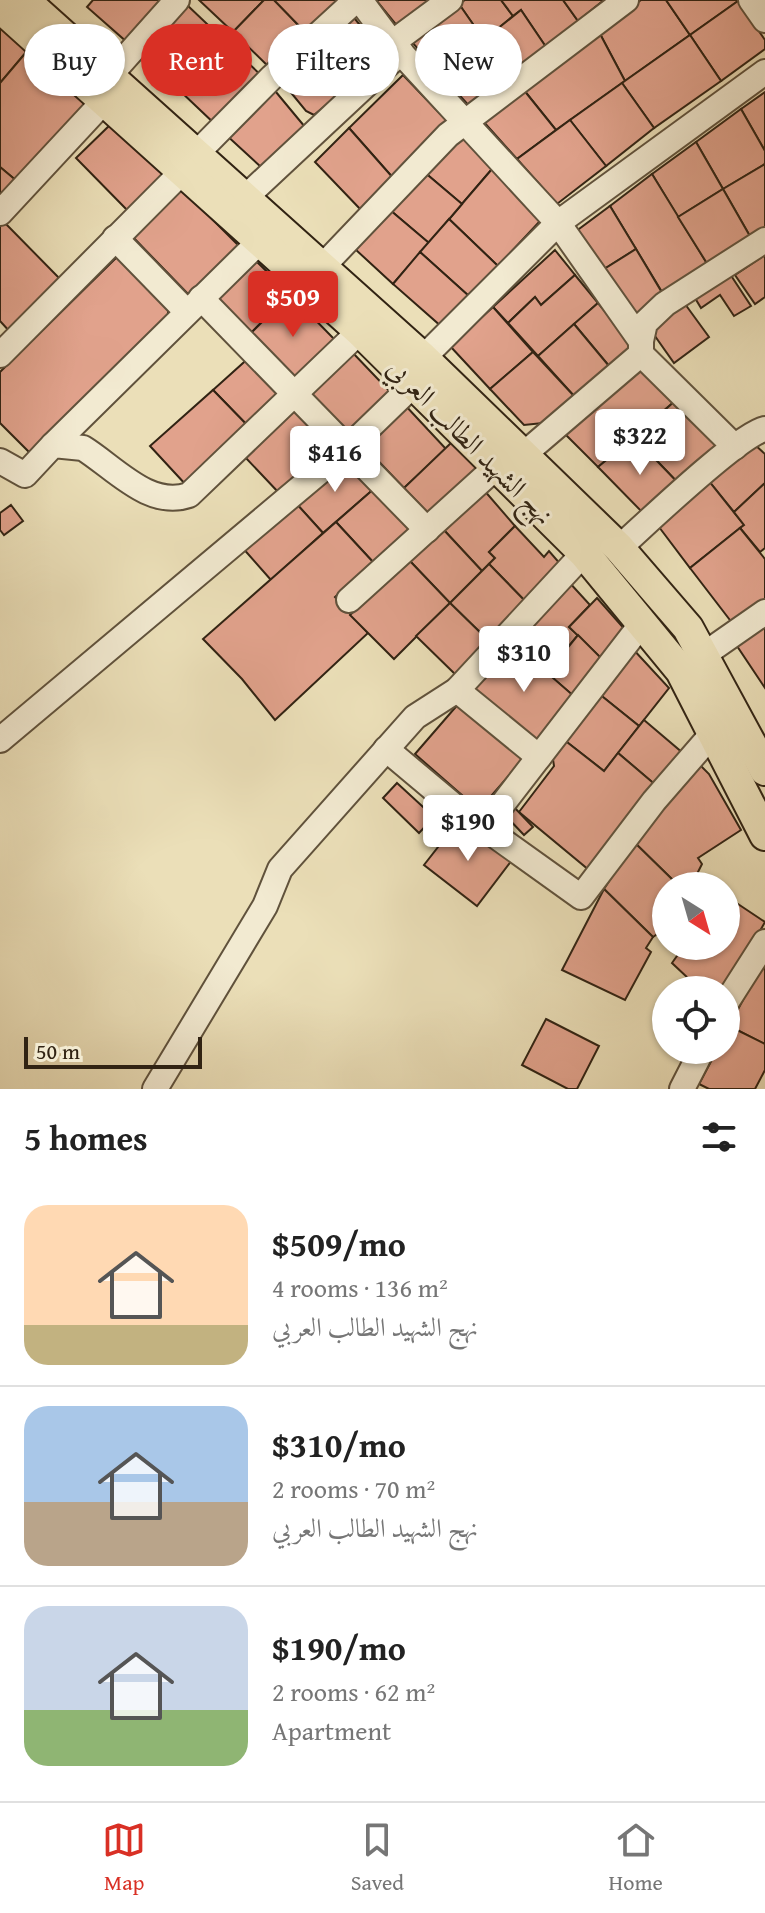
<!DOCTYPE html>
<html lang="en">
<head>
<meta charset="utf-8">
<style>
  :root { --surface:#fff; --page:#f6f6f6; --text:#222; --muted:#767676; --line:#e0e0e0; --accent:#d93025 }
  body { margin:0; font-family:"Gentium Book Plus",Amiri,serif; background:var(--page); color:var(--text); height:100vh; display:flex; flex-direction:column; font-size:30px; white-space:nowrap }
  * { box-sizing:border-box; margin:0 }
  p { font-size:26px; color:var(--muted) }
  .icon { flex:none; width:44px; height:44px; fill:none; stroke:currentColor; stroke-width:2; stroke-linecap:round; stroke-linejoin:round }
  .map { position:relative; height:1089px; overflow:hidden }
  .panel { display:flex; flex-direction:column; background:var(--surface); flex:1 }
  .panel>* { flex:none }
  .hud { position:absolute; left:24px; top:24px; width:718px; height:72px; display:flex; gap:16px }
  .needle { width:52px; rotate:143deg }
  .buttons { position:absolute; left:652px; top:872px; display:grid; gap:16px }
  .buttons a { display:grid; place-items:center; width:88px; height:88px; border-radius:50%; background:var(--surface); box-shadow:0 2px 6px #0004; font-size:40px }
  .scale { position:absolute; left:24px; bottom:20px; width:178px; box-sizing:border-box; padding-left:8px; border:4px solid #312313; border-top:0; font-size:22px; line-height:28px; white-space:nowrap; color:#312313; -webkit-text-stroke:6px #f2ead1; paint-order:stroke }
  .price { position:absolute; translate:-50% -68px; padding:0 18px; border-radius:8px; background:#fff; color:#222; font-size:26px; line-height:52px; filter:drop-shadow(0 2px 4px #0008) }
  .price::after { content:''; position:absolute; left:50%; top:48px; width:24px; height:18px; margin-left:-12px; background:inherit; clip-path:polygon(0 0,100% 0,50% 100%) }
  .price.current { background:var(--accent); color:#fff }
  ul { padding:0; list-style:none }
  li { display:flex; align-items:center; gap:24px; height:200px; padding:0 24px }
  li+li { border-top:2px solid var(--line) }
  li span { display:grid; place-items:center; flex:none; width:224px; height:160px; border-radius:24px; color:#555 }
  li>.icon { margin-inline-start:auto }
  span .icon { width:96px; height:96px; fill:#fffc; stroke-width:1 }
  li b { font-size:34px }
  h2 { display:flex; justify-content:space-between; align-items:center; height:96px; padding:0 24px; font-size:34px }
  .chip { padding:0 28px; border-radius:36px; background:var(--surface); box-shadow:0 2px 6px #0004; font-size:28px; line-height:72px }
  .chip.current { background:var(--accent); color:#fff }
  .tabs { display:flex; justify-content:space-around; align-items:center; height:112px; border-top:2px solid var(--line); background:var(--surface); font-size:22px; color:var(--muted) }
  .tabs a { display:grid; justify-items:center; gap:4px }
  .tabs .current { color:var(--accent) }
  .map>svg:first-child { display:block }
  .building { fill:#e1a28c; stroke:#312313; stroke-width:2 }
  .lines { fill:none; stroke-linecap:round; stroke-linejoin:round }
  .minor-casing { stroke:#60523c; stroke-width:28 }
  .major-casing { stroke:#312313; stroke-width:34 }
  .minor { stroke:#f2ead1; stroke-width:24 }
  .major { stroke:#ebdfb8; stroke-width:30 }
  .labels { text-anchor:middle; stroke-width:6; stroke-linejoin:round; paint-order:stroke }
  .street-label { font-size:28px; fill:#312313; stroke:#f2ead1 }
</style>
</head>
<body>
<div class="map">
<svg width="765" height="1089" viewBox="0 0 765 1089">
  <rect width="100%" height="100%" fill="#ebdfb8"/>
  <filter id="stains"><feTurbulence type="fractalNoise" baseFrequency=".0025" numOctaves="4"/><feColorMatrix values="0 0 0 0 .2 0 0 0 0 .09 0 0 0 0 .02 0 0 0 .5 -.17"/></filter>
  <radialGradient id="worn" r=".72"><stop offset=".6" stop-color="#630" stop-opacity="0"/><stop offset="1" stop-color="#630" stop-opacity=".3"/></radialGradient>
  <!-- building -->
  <g class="building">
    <path d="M93,0h74l-39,43 -41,-36z"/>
    <path d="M199,0h65l-31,32z"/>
    <path d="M264,0h10l34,35 -36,35 -39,-38z"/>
    <path d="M274,0h69l-35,35z"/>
    <path d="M376,0h59l-37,27z"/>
    <path d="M465,0h36l12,16 -29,24 -25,-36z"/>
    <path d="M501,0h62l15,21 -32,26 -25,-37 -8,6z"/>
    <path d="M563,0h41l-26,21z"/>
    <path d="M641,0h25l24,35 -65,46 -26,-49z"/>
    <path d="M666,0h71l1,1 -48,34z"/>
    <path d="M738,1l27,39v9l-44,32 -31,-46z"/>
    <path d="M186,4l39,37 -46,49 -38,-36z"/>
    <path d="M459,4l25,36 -43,35 -30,-34z"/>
    <path d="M521,10l25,37 -29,23 -26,-36z"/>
    <path d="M351,14l34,42 -37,31 -34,-41z"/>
    <path d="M0,25l28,25 -28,33z"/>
    <path d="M599,32l26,49 -69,49 -33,-41z"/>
    <path d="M491,34l26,36 -46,38 -30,-33z"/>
    <path d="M690,35l31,46 -67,47 -32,-45z"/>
    <path d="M225,41l40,38 -48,47 -38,-36z"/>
    <path d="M314,46l34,41 -34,28 -8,-4 -27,-33z"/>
    <path d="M28,50l58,52 -68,80 -18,-15v-84z"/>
    <path d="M403,75l46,48 -55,56 -45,-51z"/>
    <path d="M622,83l32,45 -48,38 -36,-46z"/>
    <path d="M271,86l34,41 -43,41 -38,-35z"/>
    <path d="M523,89l33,41 -39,29 -35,-39z"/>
    <path d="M765,92v59l-24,-42z"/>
    <path d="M741,109l24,42v13l-42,25 -27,-47z"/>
    <path d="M570,120l36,46 -49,38 -40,-45z"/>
    <path d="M112,123l56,54 -37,37 -55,-56z"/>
    <path d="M349,128l45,51 -32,32 -47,-49z"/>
    <path d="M458,132l34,37 -30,35 -39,-33z"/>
    <path d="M696,142l27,47 -45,28 -26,-43z"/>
    <path d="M765,164v66l-14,8 -28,-49z"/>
    <path d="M0,167l18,15 -18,20z"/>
    <path d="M492,169l49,51 -43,46 -49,-47z"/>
    <path d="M423,171l39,33 -33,39 -39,-33z"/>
    <path d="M652,174l56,91 -46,27 -52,-86z"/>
    <path d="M177,184l63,63 -50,49 -62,-64z"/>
    <path d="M723,189l28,49 -43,27 -30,-48z"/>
    <path d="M610,206l26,43 -35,22 -26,-39z"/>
    <path d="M390,210l39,33 -36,41 -38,-35z"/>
    <path d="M449,219l49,47 -28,31 -50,-45z"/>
    <path d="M4,222l59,60 -52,51 -11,-12v-95z"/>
    <path d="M636,249l28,47 -32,20 -31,-45z"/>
    <path d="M555,250l20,25 -34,30 -6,-8 -27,26 -15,-16z"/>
    <path d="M420,252l50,45 -28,30 -49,-43z"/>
    <path d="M119,255l49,50v12l-138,136 -30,-30v-51z"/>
    <path d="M765,255v42l-10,7 -20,-29z"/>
    <path d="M256,261l34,33 -42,42 -33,-35z"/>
    <path d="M730,274l21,32 -17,10 -14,-21 -19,13 -6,-10z"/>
    <path d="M575,275l23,28 -60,53 -30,-33 27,-26 6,8z"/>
    <path d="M290,294l47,48 -41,42 -48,-48z"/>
    <path d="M598,303l36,43 -25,20 -35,-42z"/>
    <path d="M685,304l24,33 -35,26 -24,-34z"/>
    <path d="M493,307l40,45 -43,37 -40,-43z"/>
    <path d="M574,324l35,42 -35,30 -36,-40z"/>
    <path d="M352,352l43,45 -46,43 -42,-45z"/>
    <path d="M533,352l41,44 -31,27 -19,2 -34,-36z"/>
    <path d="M252,355l37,37 -39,36 -37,-38z"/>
    <path d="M644,368l31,33 -77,66 -33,-33z"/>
    <path d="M213,390l37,38 -63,58 -37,-40z"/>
    <path d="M675,401l50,51 -43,35 -48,-50z"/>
    <path d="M299,403l38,40 -57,51 -36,-38z"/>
    <path d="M404,404l42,45 -42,39 -42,-44z"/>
    <path d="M634,437l48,50 -35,30 -49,-50z"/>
    <path d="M452,442l25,27 -47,46 -26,-27z"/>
    <path d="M753,443l12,11v29l-31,29 -26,-32z"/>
    <path d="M346,455l30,32 -53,46 -29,-32z"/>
    <path d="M708,480l36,45 -54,43 -34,-45z"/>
    <path d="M765,483v65l-5,4 -20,-24 4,-3 -10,-13z"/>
    <path d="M376,487l36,40 -39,35 -37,-40z"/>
    <path d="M483,489l32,37 -26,26 6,6 -13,13 -40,-43z"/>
    <path d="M294,501l29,32 -52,47 -30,-34z"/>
    <path d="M11,505l12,16 -19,14 -4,-5v-17z"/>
    <path d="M336,522l37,40 -38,35 33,36 -93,87 -33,-41 -39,-40z"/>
    <path d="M515,526l29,31 5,-6 13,15 -35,37 -38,-39 6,-6 -6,-6z"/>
    <path d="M442,528l40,43 -32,32 -42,-44z"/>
    <path d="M740,528l25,31v46l-32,19 -43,-56z"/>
    <path d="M408,559l42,44 -56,56 -44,-44z"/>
    <path d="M489,564l38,39 -37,39 -40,-39z"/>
    <path d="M568,581l22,24 -21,22 9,8 -31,38 -34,-30z"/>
    <path d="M597,598l31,35 -23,29 -36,-35z"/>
    <path d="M450,603l40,39 -32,35 -42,-41z"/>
    <path d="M765,623v65l-30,-45z"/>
    <path d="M578,635l27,27 -29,36 -29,-25z"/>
    <path d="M513,643l63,55 -39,48 -67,-57z"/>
    <path d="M632,648l37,40 -30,38 -41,-33z"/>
    <path d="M598,693l41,33 -35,45 -41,-32z"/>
    <path d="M460,702l64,56 -45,52 -64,-56z"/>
    <path d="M644,720l40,34 -26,33 -40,-34z"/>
    <path d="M563,739l41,32 14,-18 40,34 -69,83 -70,-58 35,-46 -2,-13z"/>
    <path d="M697,762l12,12 32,56 -43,28 4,6 -7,14 -9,8h-7l-45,-44z"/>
    <path d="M397,783l37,34 -15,16 -36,-35z"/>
    <path d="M512,805l21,22 -9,8 -21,-22z"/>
    <path d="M460,819l52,41 -35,46 -53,-41z"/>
    <path d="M634,842l45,44h-13v42l-13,9 -49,-48z"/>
    <path d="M604,889l49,48 -7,11 5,4 -26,48 -63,-30z"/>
    <path d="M726,896l39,26 -39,69 -19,-1 -17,-10 -18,-17 12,-17h42z"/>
    <path d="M765,959v85l-36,-18z"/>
    <path d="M546,1019l53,27 -22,43h-9l-46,-24z"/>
    <path d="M729,1026l36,18v26l-10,19h-46l-10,-5 18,-34h9z"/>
  </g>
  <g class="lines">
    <defs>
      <g id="minor">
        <path d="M360,0l32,43 166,180 83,118v13l94,93"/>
        <path d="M751,0l14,20"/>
        <path d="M392,43l58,-43"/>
        <path d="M110,75l67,-75"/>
        <path d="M194,156l78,-79 84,-77"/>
        <path d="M233,209l168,-157"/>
        <path d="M0,213l105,-113"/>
        <path d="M115,238l72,74"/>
        <path d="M322,267l126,-132 178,-135"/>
        <path d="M201,298l226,232"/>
        <path d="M641,341l4,-18 20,-19 100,-64"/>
        <path d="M0,355l182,-183"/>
        <path d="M53,445l206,-203"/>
        <path d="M0,461l25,14 28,-30 30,3c31,19 66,61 106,47l171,-164"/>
        <path d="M619,548c27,-24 119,-113 146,-119"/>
        <path d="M349,600l147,-133 27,-12 118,-101"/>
        <path d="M689,665l76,-53"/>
        <path d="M457,690l82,67"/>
        <path d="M0,740l349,-293 64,-62 10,-27 135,-135 207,-151"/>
        <path d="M386,749l68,57 127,91 73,-96 59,-68"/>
        <path d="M485,827l158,-205"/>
        <path d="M726,1003l39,-61"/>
        <path d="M155,1089l110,-183 15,-37 135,-152 42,-27 127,-137"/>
        <path d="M682,1089l20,-39"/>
      </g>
      <g id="major">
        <path d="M24,0l399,358 196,190 69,80 77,142"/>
        <path d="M0,7l360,324 224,222 97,118 84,164"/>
      </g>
    </defs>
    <!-- minor casing -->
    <use href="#minor" class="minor-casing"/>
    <!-- major casing -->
    <use href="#major" class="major-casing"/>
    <!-- minor -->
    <use href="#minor" class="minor"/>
    <!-- major -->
    <use href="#major" class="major"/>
  </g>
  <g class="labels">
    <!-- street labels -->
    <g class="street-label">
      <text transform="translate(471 441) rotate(45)" y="10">نهج الشهيد الطالب العربي</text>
    </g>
  </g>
  <rect width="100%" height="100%" filter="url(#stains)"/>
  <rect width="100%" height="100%" fill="url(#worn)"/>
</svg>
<div class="buttons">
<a><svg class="needle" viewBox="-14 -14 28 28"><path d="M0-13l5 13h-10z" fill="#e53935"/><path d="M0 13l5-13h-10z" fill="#767676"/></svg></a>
<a><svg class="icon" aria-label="locate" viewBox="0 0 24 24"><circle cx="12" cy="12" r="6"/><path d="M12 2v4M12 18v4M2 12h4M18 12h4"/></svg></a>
</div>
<div class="scale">50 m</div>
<b class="price current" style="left:293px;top:339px">$509</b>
<b class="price" style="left:640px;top:477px">$322</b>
<b class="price" style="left:335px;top:494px">$416</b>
<b class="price" style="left:524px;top:694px">$310</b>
<b class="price" style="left:468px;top:863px">$190</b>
<div class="hud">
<a class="chip">Buy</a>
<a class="chip current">Rent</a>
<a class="chip">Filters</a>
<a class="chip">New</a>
</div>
</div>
<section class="panel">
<h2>5 homes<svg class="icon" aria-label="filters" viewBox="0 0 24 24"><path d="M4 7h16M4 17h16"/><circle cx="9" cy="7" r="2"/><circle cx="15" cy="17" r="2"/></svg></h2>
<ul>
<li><span style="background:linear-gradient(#ffd9b3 75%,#c2b280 0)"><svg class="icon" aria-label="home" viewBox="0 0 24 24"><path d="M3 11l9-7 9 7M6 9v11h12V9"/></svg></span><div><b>$509/mo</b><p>4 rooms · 136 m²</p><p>نهج الشهيد الطالب العربي</p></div></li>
<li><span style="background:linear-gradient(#a9c7e8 60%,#b9a48a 0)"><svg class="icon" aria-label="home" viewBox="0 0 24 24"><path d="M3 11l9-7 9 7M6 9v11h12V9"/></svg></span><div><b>$310/mo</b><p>2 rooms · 70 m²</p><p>نهج الشهيد الطالب العربي</p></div></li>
<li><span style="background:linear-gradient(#c9d6e8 65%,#8fb573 0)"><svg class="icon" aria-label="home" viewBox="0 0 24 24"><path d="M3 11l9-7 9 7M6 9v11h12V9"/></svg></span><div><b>$190/mo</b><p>2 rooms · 62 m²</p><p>Apartment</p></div></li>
</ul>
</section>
<nav class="tabs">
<a class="current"><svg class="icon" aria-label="map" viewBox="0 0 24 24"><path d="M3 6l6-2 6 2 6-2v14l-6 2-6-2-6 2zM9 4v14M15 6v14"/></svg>Map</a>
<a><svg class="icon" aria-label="saved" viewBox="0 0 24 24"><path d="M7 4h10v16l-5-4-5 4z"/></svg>Saved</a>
<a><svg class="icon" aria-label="home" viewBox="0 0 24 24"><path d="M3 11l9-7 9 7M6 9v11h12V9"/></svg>Home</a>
</nav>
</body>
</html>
